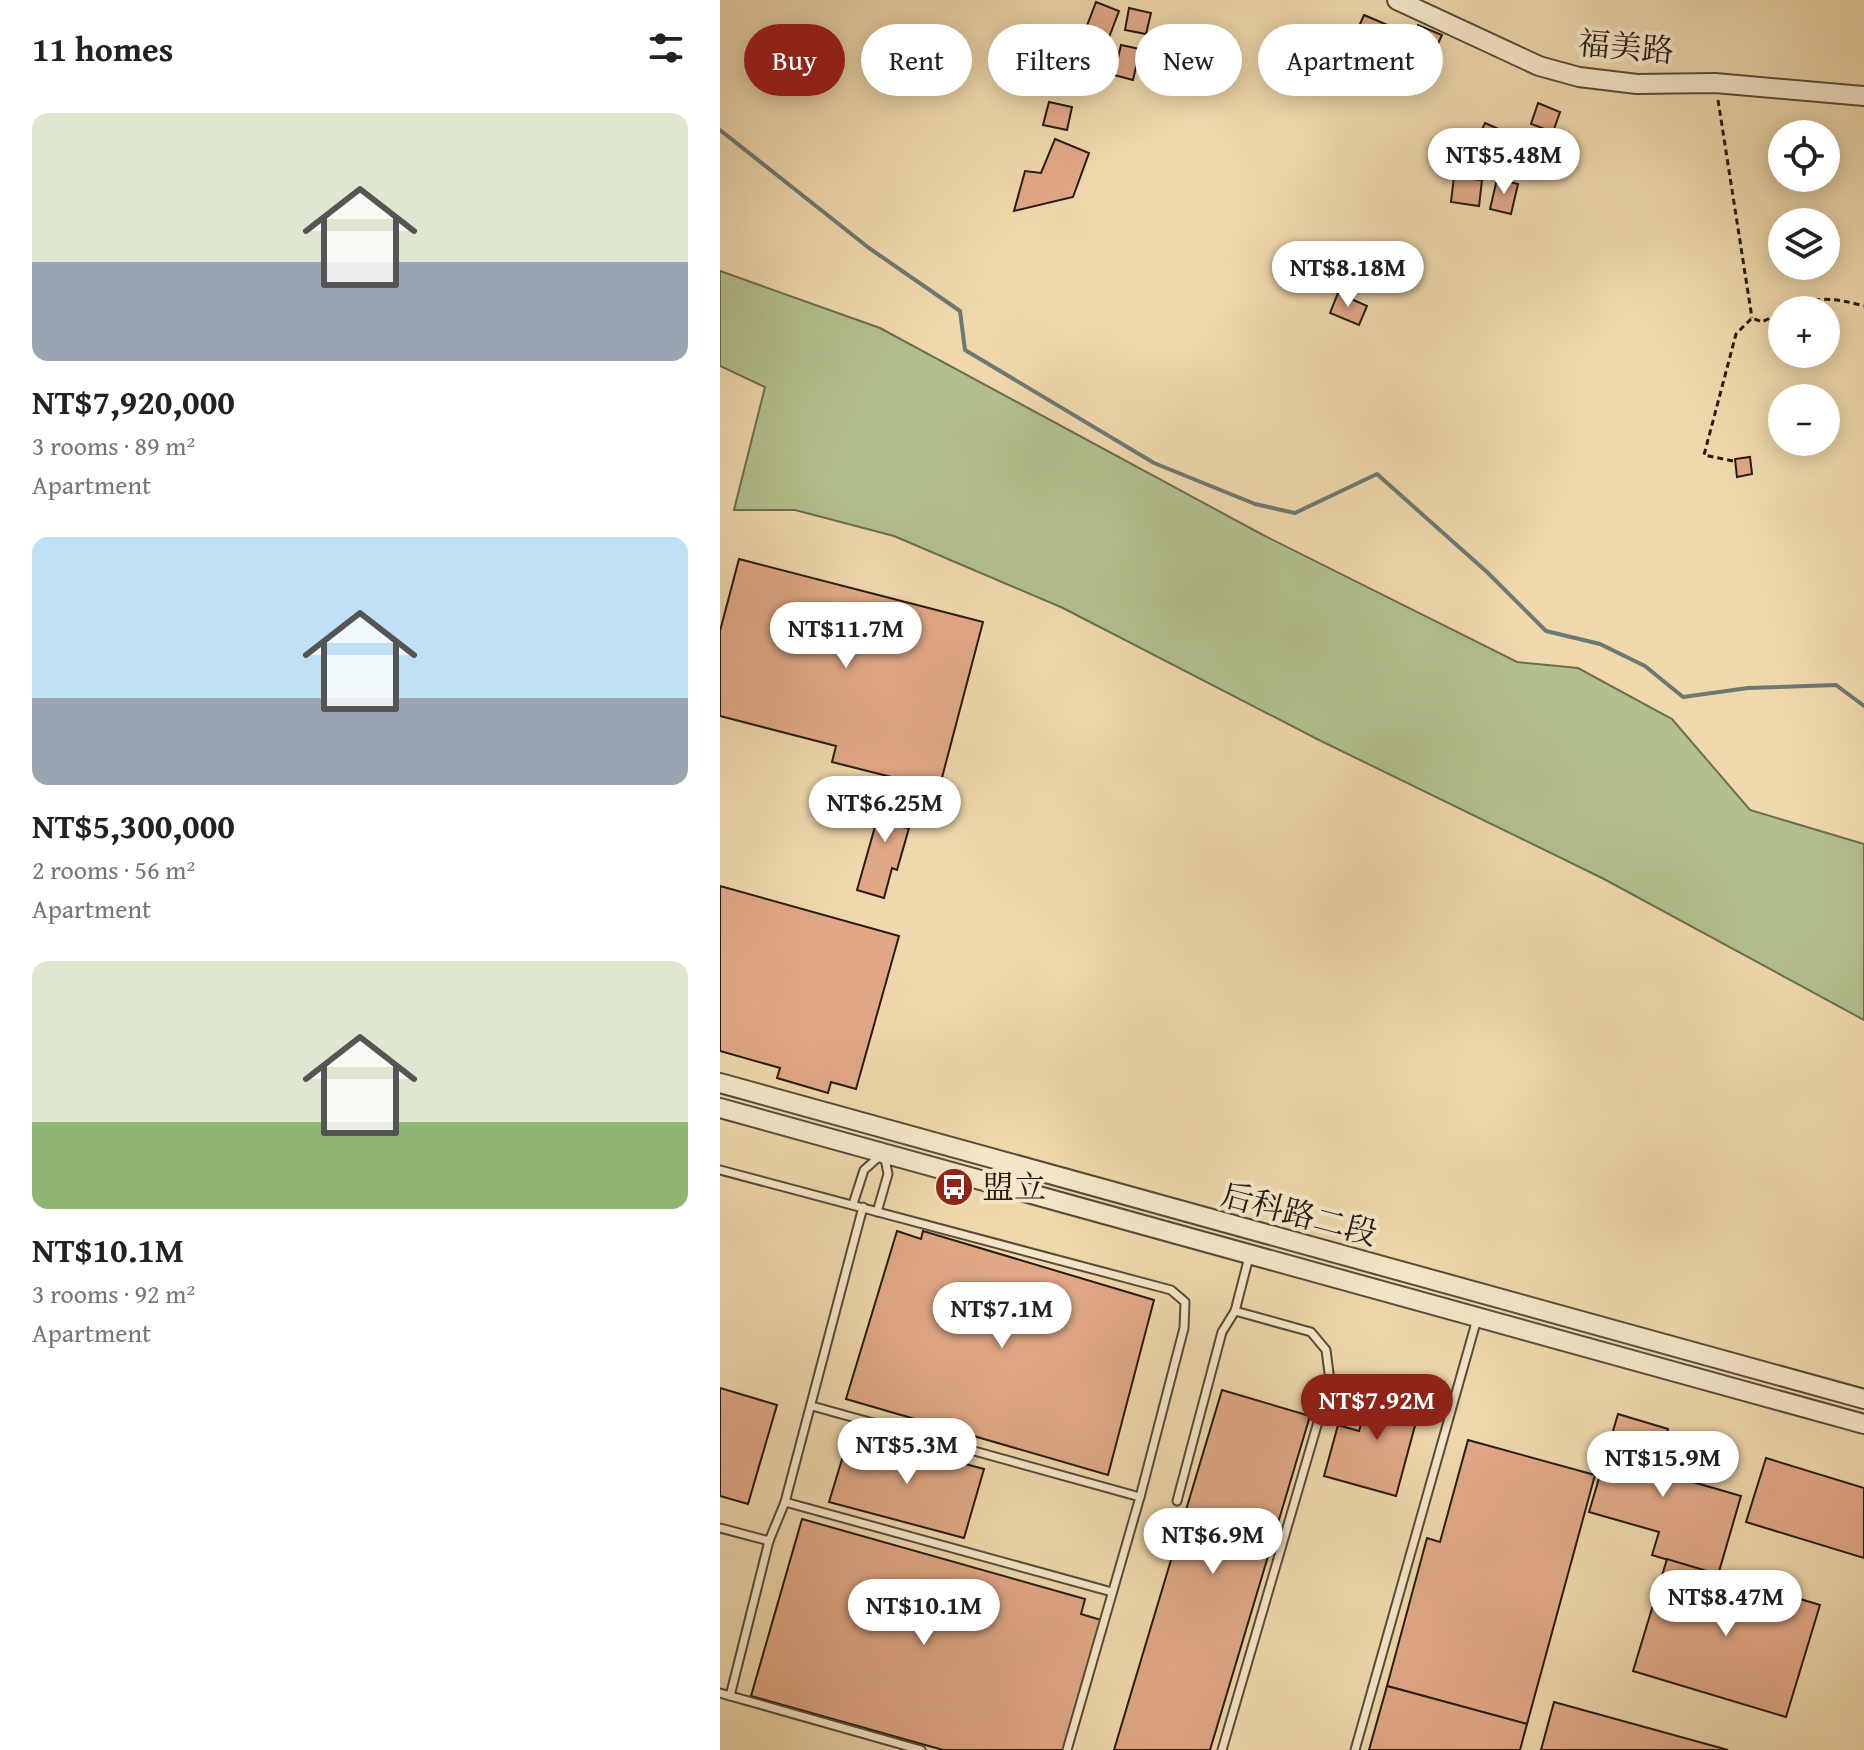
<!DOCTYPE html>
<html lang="en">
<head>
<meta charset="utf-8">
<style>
  :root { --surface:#fff; --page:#f6f6f6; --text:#222; --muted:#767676; --accent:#8f2418 }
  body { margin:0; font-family:"Gentium Book Plus","Noto Serif TC",serif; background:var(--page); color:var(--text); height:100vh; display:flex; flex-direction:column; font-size:30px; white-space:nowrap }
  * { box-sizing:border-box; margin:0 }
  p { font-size:26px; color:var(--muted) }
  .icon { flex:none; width:44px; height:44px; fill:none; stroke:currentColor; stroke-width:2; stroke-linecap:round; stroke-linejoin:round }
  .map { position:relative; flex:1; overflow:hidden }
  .drawer { display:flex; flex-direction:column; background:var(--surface); width:720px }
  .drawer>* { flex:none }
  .top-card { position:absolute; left:24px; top:24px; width:760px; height:72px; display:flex; gap:16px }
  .controls { position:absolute; left:1048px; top:120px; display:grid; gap:16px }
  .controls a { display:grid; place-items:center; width:72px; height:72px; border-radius:50%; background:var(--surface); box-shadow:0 4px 20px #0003; font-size:40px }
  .price { position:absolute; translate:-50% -68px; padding:0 18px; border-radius:28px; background:#fff; color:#222; font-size:26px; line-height:52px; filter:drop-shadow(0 2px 4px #0008) }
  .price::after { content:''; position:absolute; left:50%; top:48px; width:24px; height:18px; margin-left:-12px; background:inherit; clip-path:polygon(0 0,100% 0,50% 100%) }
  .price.active { background:var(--accent); color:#fff }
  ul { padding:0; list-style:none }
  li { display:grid; align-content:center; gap:16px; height:424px; padding:0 32px }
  li span { display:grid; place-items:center; height:248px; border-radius:16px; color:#555 }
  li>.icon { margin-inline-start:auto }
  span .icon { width:144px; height:144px; fill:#fffc; stroke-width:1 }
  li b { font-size:34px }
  h2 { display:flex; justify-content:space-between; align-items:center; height:96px; padding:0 32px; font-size:34px }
  .tag { padding:0 28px; border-radius:36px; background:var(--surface); box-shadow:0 4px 20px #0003; font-size:28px; line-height:72px }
  .tag.active { background:var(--accent); color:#fff }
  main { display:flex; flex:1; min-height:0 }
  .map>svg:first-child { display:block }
  .green { fill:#b3c08e; stroke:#6c6e50; stroke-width:2 }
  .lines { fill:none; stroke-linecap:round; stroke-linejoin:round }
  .stream { stroke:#6d7974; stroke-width:4 }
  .building { fill:#e1a887; stroke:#261b13; stroke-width:2 }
  .service-casing { stroke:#584a39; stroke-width:11 }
  .tertiary-casing { stroke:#584a39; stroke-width:22 }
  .path { stroke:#261b13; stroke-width:3; stroke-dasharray:6 4; stroke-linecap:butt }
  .service { stroke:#f5e6c9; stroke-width:7 }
  .tertiary { stroke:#f5e6c9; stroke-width:18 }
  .labels { text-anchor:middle; stroke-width:8; stroke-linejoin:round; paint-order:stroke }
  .street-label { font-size:32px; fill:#261b13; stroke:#f5e6c9 }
  .poi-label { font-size:32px; fill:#261b13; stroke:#f5e6c9; text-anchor:start }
</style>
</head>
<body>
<main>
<section class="drawer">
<h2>11 homes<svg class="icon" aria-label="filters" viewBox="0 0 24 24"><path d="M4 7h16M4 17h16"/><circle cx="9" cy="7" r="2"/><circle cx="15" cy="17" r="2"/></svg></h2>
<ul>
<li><span style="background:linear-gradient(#dfe7d0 60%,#9aa5b1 0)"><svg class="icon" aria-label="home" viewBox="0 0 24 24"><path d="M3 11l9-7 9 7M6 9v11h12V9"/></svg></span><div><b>NT$7,920,000</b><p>3 rooms · 89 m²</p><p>Apartment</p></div></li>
<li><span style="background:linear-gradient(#bfe0f5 65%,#9aa5b1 0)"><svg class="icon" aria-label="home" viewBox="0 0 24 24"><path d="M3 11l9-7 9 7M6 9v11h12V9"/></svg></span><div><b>NT$5,300,000</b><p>2 rooms · 56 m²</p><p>Apartment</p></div></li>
<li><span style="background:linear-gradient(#dfe7d0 65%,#8fb573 0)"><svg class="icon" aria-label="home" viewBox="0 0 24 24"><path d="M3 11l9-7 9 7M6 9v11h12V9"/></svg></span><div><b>NT$10.1M</b><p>3 rooms · 92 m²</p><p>Apartment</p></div></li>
</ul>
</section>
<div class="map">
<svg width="1144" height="1750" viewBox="0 0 1144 1750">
  <rect width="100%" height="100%" fill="#efd8ac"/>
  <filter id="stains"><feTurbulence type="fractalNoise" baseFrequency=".0025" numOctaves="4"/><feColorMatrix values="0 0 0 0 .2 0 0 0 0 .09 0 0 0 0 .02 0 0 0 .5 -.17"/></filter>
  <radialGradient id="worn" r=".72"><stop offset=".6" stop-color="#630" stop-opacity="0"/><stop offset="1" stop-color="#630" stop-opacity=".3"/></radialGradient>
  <!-- green -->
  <path class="green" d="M0,271l160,57 383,207 254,127 61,6 94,51 78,91 114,34v176l-260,-141 -285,-139 -256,-132 -169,-72 -99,-26h-61l31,-123 -45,-21z"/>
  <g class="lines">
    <!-- stream -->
    <path class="stream" d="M0,130l149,118 91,63 5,39 189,113 101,41 40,9 82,-39 110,98 59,59 54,13 45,22 38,31 65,-9 88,-3 28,21"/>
  </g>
  <!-- building -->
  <g class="building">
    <path d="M376,2l23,9 -11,29 -23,-9z"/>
    <path d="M409,8l22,5 -5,21 -21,-4z"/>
    <path d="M644,15l49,21 5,-11 24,10 -27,59 -72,-32z"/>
    <path d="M299,34l23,11 -9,18 -23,-12z"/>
    <path d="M401,45l19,4 -7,31 -19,-5z"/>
    <path d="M355,47l35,16 -8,16 -42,-2z"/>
    <path d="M329,102l23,5 -5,23 -24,-5z"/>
    <path d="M818,103l22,9 -7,20 -22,-8z"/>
    <path d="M765,123l25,11 -11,23 -25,-11z"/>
    <path d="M335,139l34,14 -16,44 -59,14 11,-40 16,2z"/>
    <path d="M734,177l28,3 -3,26 -28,-4z"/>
    <path d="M777,179l21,5 -7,30 -21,-5z"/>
    <path d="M618,293l29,13 -8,19 -29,-12z"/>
    <path d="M1030,457l2,17 -15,3 -2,-18z"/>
    <path d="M19,559l244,63 -44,167 -107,-27 4,-16 -116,-30v-85z"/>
    <path d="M166,788l24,6 -9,33 8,1 -12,42 -5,-2 -8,30 -27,-8z"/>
    <path d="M0,886l179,50 -43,153 -25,-7 -3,11 -51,-15 3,-10 -60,-17z"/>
    <path d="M177,1231l24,8 2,-8 231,69 -46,175 -262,-76z"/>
    <path d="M653,1382l50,14 -27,100 -72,-20 14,-51 21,6z"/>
    <path d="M0,1388l57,17 -29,99 -28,-8z"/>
    <path d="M502,1390l88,26 -100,334h-96z"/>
    <path d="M898,1414l50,15 -13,42 86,25 -23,79 -66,-20 7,-23 -70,-20z"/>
    <path d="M130,1433l134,36 -20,69 -135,-36z"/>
    <path d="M748,1440l127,35 -68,249 -140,-38 40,-148 13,4z"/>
    <path d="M1046,1458l98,30v70l-118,-36z"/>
    <path d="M82,1519l283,80 -4,15 20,6 -37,130h-121l-192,-54z"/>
    <path d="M947,1559l153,46 -34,112 -153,-46z"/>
    <path d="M667,1686l140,38 -7,26h-151z"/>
    <path d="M834,1702l174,48h-187z"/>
  </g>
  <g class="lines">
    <defs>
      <g id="service">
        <path d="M0,1170l451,120 14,12 -1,26 -44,169 -73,253"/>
        <path d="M133,1204l11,-34 18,-16"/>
        <path d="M157,1212l11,-38 -4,-20"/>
        <path d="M92,1406l328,91"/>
        <path d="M457,1501l45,-169 13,-21 14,-54"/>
        <path d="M65,1502l327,90"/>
        <path d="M0,1528l49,13"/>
        <path d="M0,1693l201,57"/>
        <path d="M10,1696l39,-155 16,-39 78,-295"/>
        <path d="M502,1750l108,-369 -4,-31 -15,-18 -76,-21"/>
        <path d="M635,1750l122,-431"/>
      </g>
      <g id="tertiary">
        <path d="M677,0l142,66 40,11 58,7 78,-1 149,13"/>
        <path d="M0,1083l1144,316"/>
        <path d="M0,1108l1144,316"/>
      </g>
    </defs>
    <!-- service casing -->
    <use href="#service" class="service-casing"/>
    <!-- tertiary casing -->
    <use href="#tertiary" class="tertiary-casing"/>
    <!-- path -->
    <g class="path">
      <path d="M998,100l34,218"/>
      <path d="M1066,310c27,-15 49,-12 78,-4"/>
      <path d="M1013,461l-29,-6 32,-121 16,-16 10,4 20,-10"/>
    </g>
    <!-- service -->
    <use href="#service" class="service"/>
    <!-- tertiary -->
    <use href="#tertiary" class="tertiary"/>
  </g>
  <!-- icons -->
  <defs>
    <symbol id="bus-disc" viewBox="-11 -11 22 22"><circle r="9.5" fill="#8f2418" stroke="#f5e6c9"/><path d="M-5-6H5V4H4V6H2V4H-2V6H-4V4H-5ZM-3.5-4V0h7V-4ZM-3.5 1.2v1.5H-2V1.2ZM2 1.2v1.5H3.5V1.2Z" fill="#fff"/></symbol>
  </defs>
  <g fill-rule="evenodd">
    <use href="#bus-disc" x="212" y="1165" width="44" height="44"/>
  </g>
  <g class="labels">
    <!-- street labels -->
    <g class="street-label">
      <text transform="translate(906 47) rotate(5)" y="11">福美路</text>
      <text transform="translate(579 1214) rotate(15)" y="11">后科路二段</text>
    </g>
    <!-- poi labels -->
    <g class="poi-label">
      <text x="262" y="1198">盟立</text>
    </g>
  </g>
  <rect width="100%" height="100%" filter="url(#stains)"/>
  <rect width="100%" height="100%" fill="url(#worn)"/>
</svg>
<div class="controls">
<a><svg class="icon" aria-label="locate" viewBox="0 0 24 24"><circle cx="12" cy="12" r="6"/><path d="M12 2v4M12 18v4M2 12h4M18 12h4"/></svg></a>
<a><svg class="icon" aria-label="layers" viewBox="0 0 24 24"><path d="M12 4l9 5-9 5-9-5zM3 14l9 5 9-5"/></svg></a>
<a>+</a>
<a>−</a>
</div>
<b class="price" style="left:784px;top:196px">NT$5.48M</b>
<b class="price" style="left:628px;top:309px">NT$8.18M</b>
<b class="price" style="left:126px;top:670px">NT$11.7M</b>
<b class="price" style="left:165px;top:844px">NT$6.25M</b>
<b class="price" style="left:282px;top:1350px">NT$7.1M</b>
<b class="price active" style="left:657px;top:1442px">NT$7.92M</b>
<b class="price" style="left:187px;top:1486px">NT$5.3M</b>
<b class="price" style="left:943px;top:1499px">NT$15.9M</b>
<b class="price" style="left:493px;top:1576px">NT$6.9M</b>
<b class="price" style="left:1006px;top:1638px">NT$8.47M</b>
<b class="price" style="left:204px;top:1647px">NT$10.1M</b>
<div class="top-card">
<a class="tag active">Buy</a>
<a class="tag">Rent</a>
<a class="tag">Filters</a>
<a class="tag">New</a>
<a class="tag">Apartment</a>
</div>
</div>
</main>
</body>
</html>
